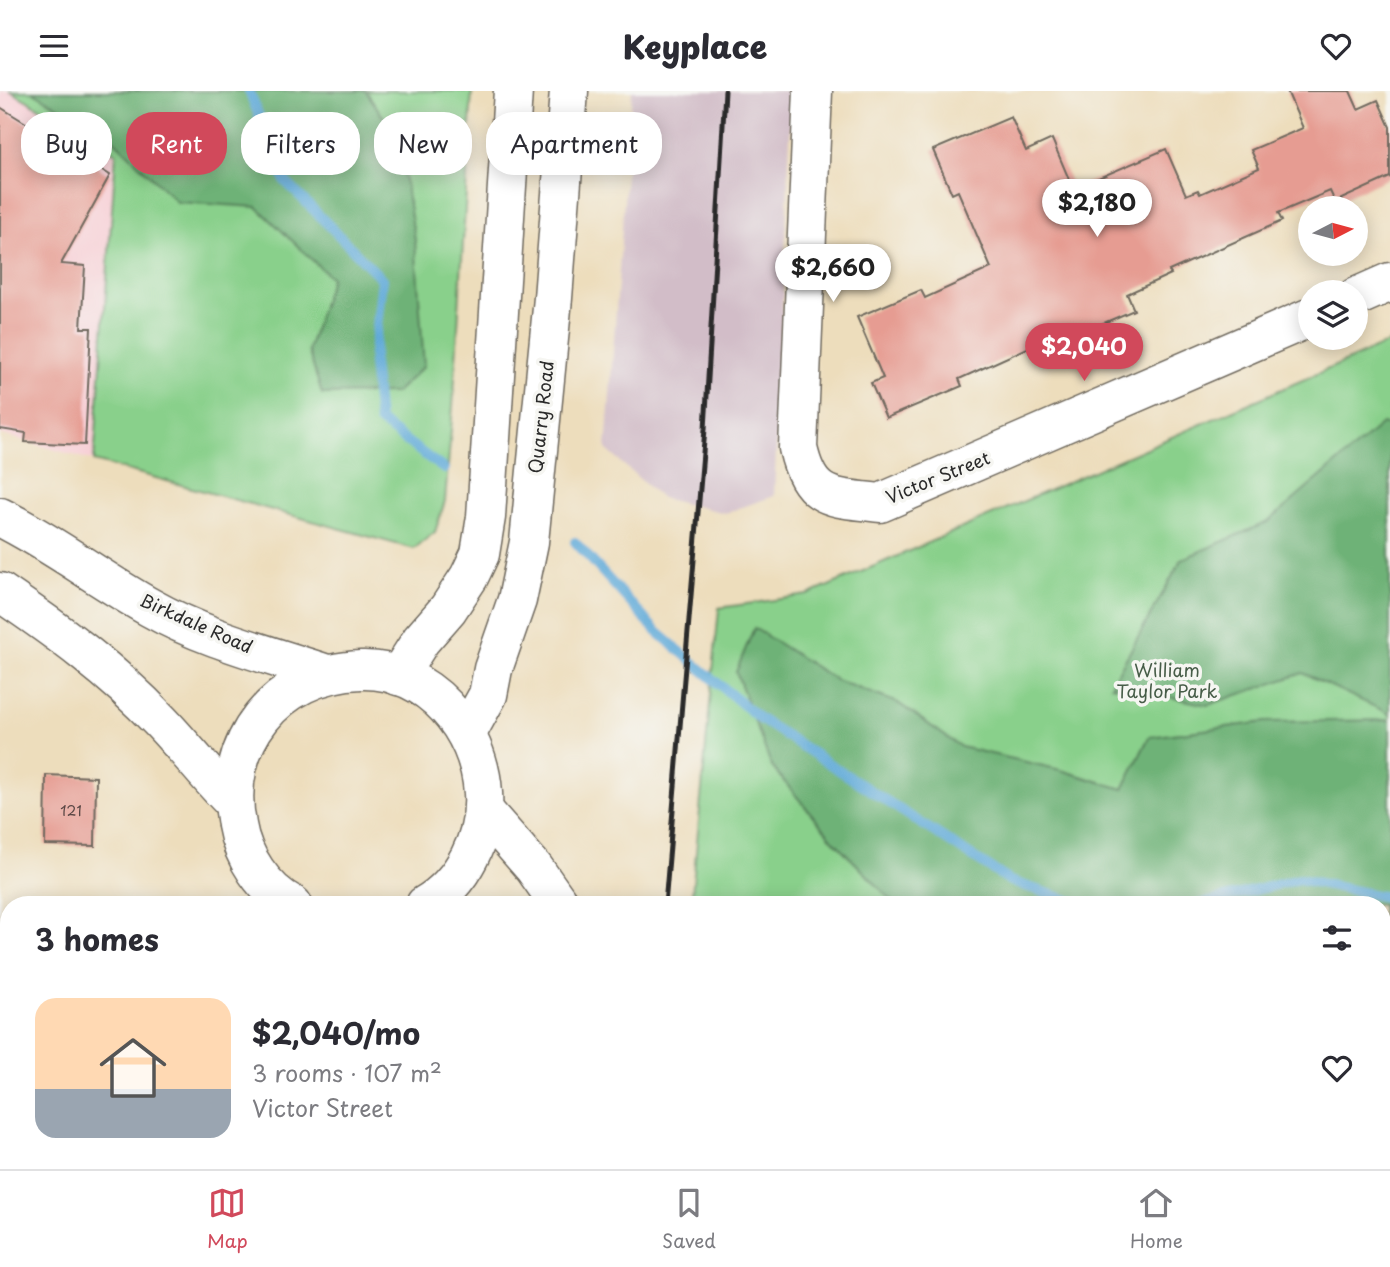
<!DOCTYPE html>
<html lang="en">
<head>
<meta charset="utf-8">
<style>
  :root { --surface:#fff; --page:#f7f7f7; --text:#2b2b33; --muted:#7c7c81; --line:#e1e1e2; --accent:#d1495b }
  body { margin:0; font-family:"Playpen Sans",sans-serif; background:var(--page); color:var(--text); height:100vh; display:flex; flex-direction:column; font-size:26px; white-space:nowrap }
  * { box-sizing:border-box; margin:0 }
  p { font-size:23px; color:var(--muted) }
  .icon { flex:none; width:38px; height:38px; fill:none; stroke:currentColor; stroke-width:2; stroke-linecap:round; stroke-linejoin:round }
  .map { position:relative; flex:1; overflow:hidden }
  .panel { position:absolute; left:0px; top:805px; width:1391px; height:273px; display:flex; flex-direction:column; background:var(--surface); border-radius:28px 28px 0 0; box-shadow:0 4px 18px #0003 }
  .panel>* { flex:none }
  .hud { position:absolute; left:21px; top:21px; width:700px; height:63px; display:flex; gap:14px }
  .needle { width:46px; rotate:84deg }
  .tools { position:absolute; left:1298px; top:105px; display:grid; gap:14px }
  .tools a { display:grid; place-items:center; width:70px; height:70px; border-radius:50%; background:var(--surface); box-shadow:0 4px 18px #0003; font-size:35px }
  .price { position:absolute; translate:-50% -60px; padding:0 16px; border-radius:24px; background:#fff; color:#222; font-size:23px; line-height:46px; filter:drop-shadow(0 2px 4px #0008) }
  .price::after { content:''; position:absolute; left:50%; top:42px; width:21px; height:16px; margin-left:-10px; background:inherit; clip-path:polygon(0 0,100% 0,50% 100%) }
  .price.current { background:var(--accent); color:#fff }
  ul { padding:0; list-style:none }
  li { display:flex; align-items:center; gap:21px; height:175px; padding:0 35px }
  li+li { border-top:2px solid var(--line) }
  li span { display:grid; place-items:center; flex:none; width:196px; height:140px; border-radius:21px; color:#555 }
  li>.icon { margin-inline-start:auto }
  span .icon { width:84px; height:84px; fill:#fffc; stroke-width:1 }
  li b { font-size:30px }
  h2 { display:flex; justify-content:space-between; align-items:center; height:84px; padding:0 35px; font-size:30px }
  .pill { padding:0 24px; border-radius:28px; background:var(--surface); box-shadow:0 4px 18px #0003; font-size:24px; line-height:63px }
  .pill.current { background:var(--accent); color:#fff }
  header { display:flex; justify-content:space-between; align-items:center; height:91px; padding:0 35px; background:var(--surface); font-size:32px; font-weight:800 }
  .dock { display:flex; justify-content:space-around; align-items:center; height:98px; border-top:2px solid var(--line); background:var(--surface); font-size:19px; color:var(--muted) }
  .dock a { display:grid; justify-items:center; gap:4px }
  .dock .current { color:var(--accent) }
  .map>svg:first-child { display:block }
  .built { fill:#f7cfd5 }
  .industrial { fill:#d2bdc8 }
  .green { fill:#89d08b; stroke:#5a7e5b; stroke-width:2 }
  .forest { fill:#6eb277; stroke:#4c6e51; stroke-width:2 }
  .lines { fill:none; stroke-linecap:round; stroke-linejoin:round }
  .stream { stroke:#61aad8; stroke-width:10 }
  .building { fill:#e69c92 }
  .minor-casing { stroke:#6f695e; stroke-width:41 }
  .major-casing { stroke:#6f695e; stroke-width:41 }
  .minor { stroke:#fff; stroke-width:38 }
  .major { stroke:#fff; stroke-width:38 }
  .rail { stroke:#2b2b2b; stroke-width:5 }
  .labels { text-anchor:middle; stroke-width:7; stroke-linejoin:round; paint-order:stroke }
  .number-label { font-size:14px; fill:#5a4745 }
  .street-label { font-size:18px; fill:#2b2b2b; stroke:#f6f6f2 }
  .park-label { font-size:18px; fill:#475d48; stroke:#f6f6f2 }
</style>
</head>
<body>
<header><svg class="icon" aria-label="menu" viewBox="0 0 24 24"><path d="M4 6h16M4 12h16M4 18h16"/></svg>Keyplace<svg class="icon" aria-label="heart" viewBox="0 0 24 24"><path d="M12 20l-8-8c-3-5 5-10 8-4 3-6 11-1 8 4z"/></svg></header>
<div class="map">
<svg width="1390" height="1078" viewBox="0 0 1390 1078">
  <rect width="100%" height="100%" fill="#f6f6f2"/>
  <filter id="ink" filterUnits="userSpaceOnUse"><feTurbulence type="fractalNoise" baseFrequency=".0143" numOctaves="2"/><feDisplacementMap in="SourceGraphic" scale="14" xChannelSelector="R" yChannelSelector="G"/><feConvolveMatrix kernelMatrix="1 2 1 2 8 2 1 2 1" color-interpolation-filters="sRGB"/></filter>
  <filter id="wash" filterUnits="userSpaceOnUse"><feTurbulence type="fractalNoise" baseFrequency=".00686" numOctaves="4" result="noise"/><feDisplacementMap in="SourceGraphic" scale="28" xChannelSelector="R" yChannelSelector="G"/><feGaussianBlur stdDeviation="1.57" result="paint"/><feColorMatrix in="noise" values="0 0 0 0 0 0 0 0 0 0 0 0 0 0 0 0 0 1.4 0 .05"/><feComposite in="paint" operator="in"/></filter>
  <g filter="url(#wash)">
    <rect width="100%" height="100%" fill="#edddbc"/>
    <!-- built -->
    <path class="built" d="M0,0h11l105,62 -22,308 -94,-27z"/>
    <!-- industrial -->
    <path class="industrial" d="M632,0h160l-18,405 -49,17 -64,-15 -55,-49z"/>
    <!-- green -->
    <g class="green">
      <path d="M11,0h461l-18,303 -9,107 -10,31 -21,17 -320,-88 22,-308z"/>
      <path d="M1390,251v803l-7,4 -1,-244h-691l28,-297 89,-13z"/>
      <path d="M82,1069h296l10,9h-307z"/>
      <path d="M778,1069h578l-19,9h-554z"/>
    </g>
    <!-- forest -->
    <g class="forest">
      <path d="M32,0h334l32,48 17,101 9,126 -29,27 -73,1 -14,-44 23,-72 -74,-71 -80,-5 -63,-62z"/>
      <path d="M1382,333l8,2v288l-87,-41 -95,32 -97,-20 71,-126 86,-37z"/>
      <path d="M754,537l82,52 62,23 63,44 100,23 62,19 26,-52 116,-15 125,-2v400l-7,2 -1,-217h-486l-62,-64 -62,-74 -36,-95z"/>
      <path d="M985,1069h276l-12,9h-260z"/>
    </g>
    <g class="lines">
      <!-- stream -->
      <g class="stream">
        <path d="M249,0l36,90 97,98 -9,84 6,58 65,48"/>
        <path d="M575,451l80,88 105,89 250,162 73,24"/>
        <path d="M1198,814l101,-26 91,19"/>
      </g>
    </g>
    <g id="blocks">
      <!-- building -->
      <g class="building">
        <path d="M1287,0h63l8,18 20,-9 12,27v50l-55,25 -5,-11 -52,22 4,8 -113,50 2,3 -44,20 7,16 -42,18 2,4 -35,16 -5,-12 -95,43 3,7 -76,32 -15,-35 12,-5 -26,-61 64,-27 4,8 66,-30 -33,-77 -6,3 -19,-44 78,-33 15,34 26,-12 21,50 93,-40 20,46 12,-5 2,4 59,-26 -8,-18 52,-22z"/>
        <path d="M0,16l110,68 -49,89 24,2 -4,62h10l-6,117 -60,-3 1,-9 -26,-4z"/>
        <path d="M46,684l50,2 -1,69 -50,-1z"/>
      </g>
    </g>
  </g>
  <g filter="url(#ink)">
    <use href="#blocks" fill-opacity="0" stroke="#6f695e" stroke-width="2"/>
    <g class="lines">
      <defs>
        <g id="minor">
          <path d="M813,0l-15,357c12,54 35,49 82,55l431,-186"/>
          <path d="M1356,206l34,-15"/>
          <path d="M0,1067l9,1"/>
        </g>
        <g id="major">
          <path d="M0,426c53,26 100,63 151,91 55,31 117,46 176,66"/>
          <path d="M0,501c56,38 113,79 160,129 25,26 46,54 72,80"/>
          <path d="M398,585l23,-36 27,-31 21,-32 11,-23 6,-37 27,-426"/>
          <path d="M467,642l21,-38 5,-26 24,-69 12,-58 24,-244 16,-207"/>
          <path d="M484,720l50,57 26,37"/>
          <path d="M293,814c-29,-15 -51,-49 -56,-80 -16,-82 39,-152 124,-155 68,-2 118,59 122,123 3,43 -20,90 -58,112"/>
          <path d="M643,1069l5,9"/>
          <path d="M724,1069l5,9"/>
        </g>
      </defs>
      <!-- minor casing -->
      <use href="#minor" class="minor-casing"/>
      <!-- major casing -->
      <use href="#major" class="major-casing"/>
      <!-- minor -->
      <use href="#minor" class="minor"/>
      <!-- major -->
      <use href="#major" class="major"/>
      <!-- rail -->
      <g class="rail">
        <path d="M665,814l40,-476 20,-338"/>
        <path d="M643,1078l1,-9"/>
      </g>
    </g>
  </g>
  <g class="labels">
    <!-- number labels -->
    <g class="number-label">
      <text x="71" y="725">121</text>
    </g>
    <!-- street labels -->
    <g class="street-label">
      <text transform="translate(542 326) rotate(-84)" y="6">Quarry Road</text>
      <text transform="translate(938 387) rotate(-22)" y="6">Victor Street</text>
      <text transform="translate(196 533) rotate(24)" y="6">Birkdale Road</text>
    </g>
    <!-- park labels -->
    <g class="park-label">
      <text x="1167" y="586">William<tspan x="1167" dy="21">Taylor Park</tspan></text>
    </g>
  </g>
</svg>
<div class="tools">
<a><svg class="needle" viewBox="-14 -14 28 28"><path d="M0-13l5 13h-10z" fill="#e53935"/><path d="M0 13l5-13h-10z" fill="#7c7c81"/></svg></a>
<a><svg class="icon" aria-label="layers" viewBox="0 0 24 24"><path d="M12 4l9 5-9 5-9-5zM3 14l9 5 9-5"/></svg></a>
</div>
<b class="price" style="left:1097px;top:148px">$2,180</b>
<b class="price" style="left:833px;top:213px">$2,660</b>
<b class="price current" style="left:1084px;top:292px">$2,040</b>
<div class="hud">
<a class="pill">Buy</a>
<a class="pill current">Rent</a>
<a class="pill">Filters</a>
<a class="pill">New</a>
<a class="pill">Apartment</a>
</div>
<section class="panel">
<h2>3 homes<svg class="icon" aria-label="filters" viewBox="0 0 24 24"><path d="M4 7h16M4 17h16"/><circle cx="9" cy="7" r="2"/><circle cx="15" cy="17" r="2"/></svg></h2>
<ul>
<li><span style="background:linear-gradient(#ffd9b3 65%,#9aa5b1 0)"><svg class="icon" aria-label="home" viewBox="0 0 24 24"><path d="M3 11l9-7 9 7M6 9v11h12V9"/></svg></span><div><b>$2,040/mo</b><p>3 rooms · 107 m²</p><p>Victor Street</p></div><svg class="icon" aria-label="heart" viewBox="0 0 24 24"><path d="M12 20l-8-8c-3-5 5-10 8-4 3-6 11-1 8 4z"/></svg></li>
</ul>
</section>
</div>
<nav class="dock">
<a class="current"><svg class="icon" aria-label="map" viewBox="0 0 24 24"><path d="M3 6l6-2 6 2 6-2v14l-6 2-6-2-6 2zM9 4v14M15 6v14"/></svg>Map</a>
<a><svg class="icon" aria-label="saved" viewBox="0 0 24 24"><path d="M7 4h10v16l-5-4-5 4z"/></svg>Saved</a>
<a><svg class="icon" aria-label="home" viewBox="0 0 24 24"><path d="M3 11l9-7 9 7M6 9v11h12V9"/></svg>Home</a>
</nav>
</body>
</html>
